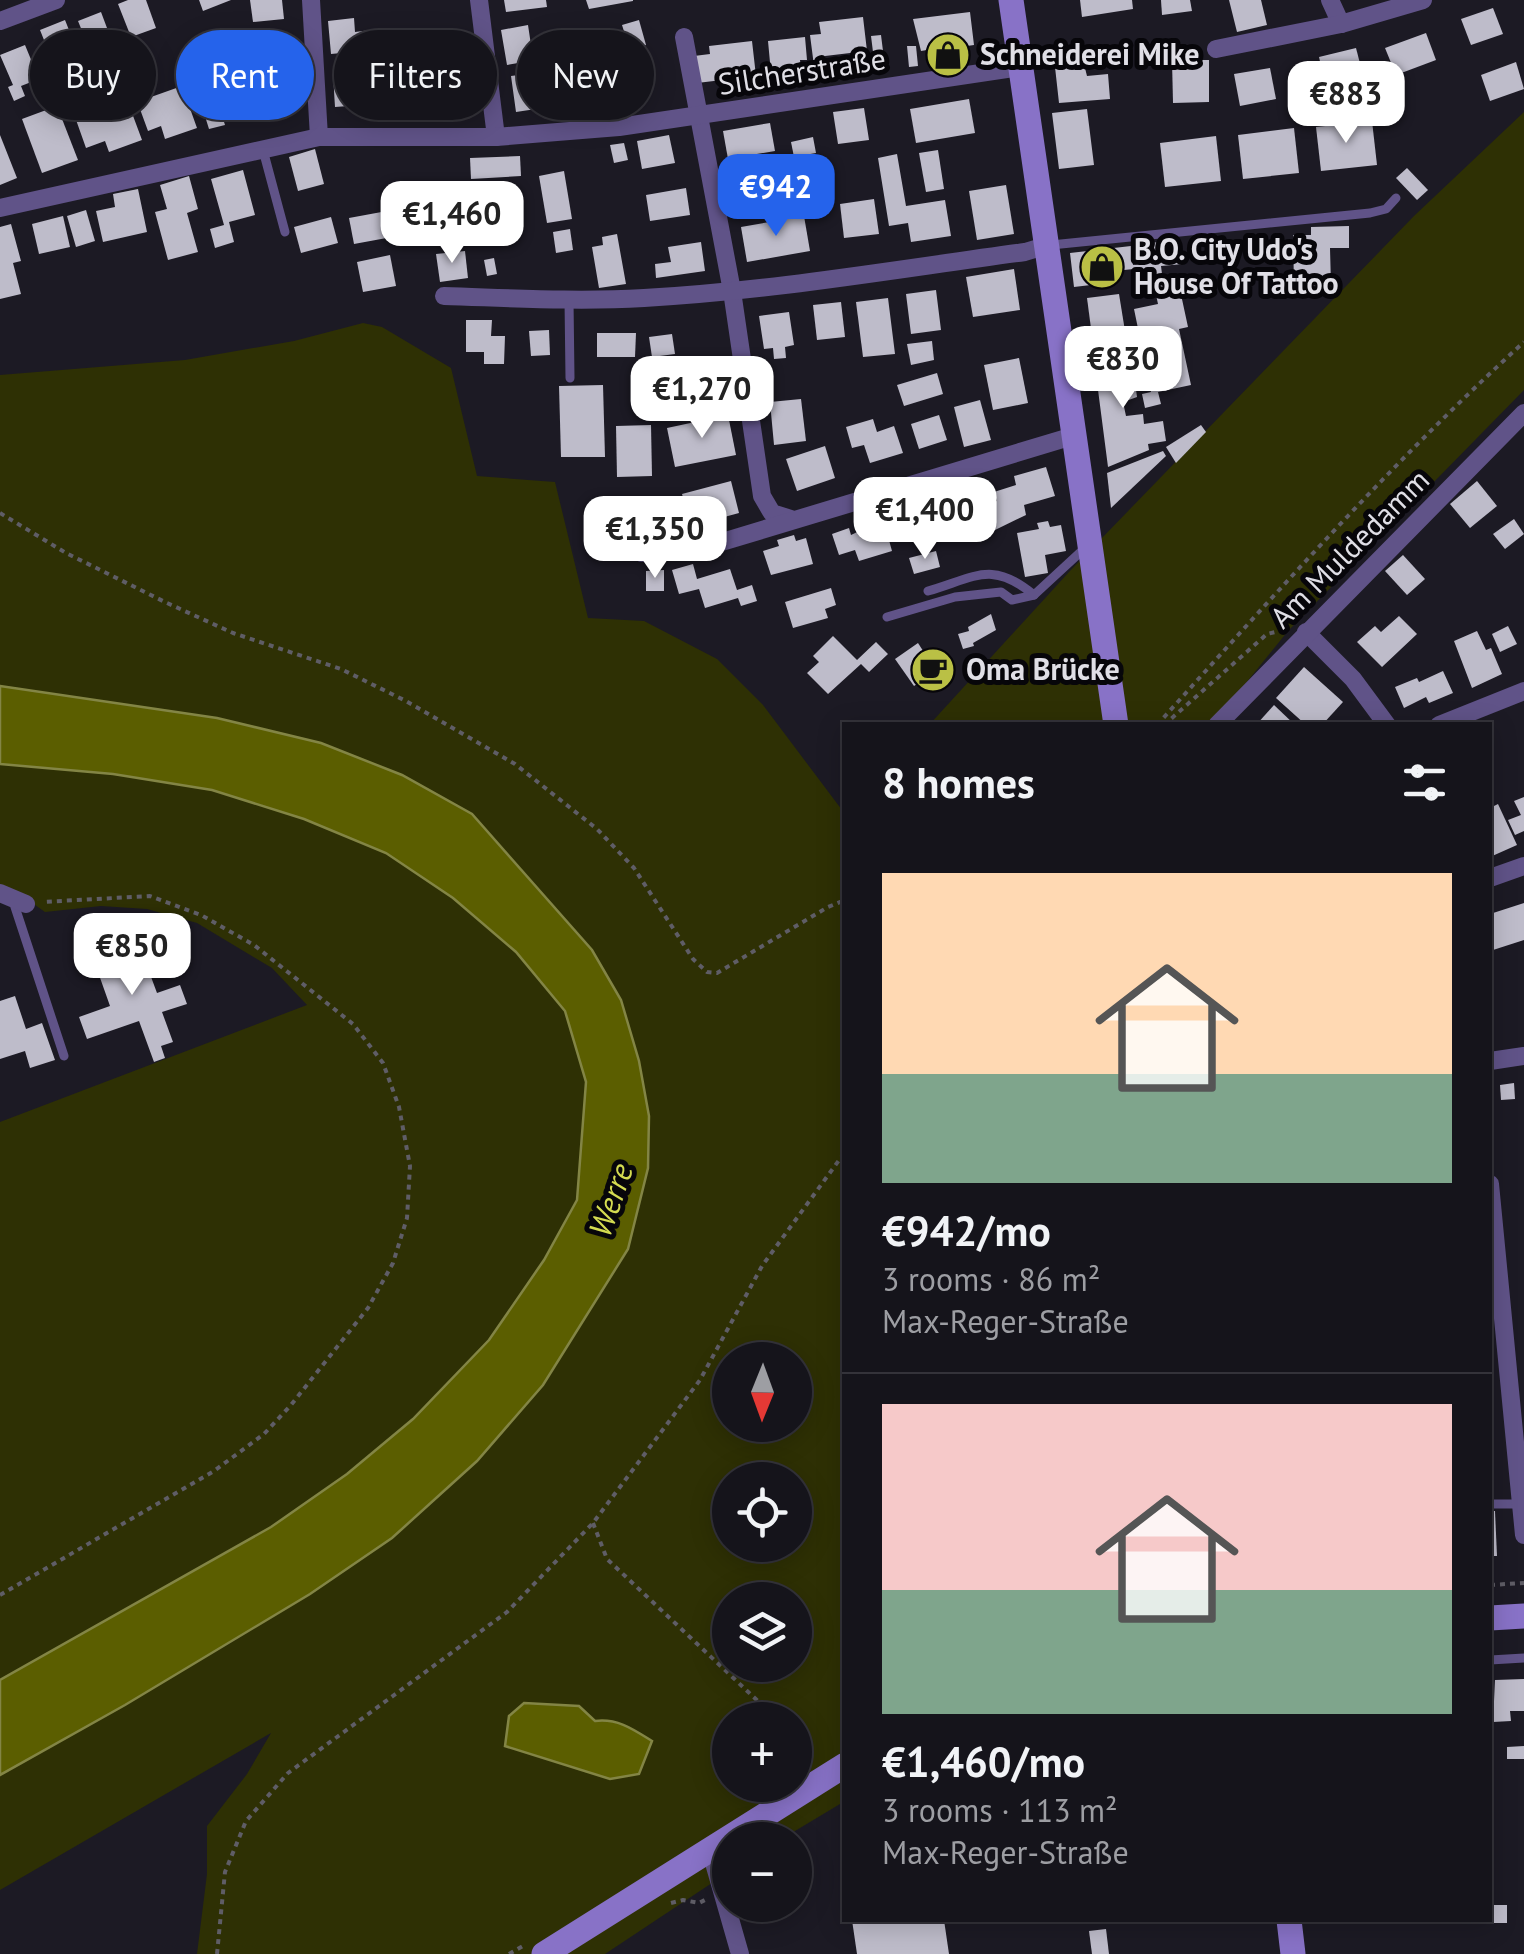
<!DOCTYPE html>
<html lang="en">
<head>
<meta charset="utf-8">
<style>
  :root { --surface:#15141b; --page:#1e1d24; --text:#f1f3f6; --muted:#9d9ea3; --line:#34333a; --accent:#2563eb }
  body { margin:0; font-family:"PT Sans",sans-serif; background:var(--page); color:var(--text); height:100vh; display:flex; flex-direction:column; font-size:38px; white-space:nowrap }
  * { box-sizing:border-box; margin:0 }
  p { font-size:32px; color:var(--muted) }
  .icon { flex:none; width:55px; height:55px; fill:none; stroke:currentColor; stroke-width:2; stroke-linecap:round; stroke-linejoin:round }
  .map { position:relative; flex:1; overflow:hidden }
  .details { position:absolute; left:842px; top:722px; width:650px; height:1200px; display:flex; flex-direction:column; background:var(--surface); border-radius:0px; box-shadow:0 5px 25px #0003,0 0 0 2px var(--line) }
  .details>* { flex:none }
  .top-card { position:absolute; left:30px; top:30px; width:662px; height:90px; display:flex; gap:20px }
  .needle { width:65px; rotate:181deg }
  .tools { position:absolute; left:712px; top:1342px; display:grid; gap:20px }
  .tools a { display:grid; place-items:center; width:100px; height:100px; border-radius:50%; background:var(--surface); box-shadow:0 5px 25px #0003,0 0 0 2px var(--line); font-size:50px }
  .price { position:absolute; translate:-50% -85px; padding:0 22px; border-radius:20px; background:#fff; color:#222; font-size:32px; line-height:65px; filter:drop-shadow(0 2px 5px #0008) }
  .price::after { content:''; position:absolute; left:50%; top:60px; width:30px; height:22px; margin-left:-15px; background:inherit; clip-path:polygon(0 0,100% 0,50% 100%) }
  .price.current { background:var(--accent); color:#fff }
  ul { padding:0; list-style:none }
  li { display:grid; align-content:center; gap:20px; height:530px; padding:0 40px }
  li+li { border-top:2px solid var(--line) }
  li span { display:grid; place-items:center; height:310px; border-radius:0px; color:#555 }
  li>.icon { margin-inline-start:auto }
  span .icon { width:180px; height:180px; fill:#fffc; stroke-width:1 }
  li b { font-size:42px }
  h2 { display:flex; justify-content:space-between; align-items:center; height:120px; padding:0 40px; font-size:42px }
  .tag { padding:0 35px; border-radius:45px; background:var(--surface); box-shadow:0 5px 25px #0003,0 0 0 2px var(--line); font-size:35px; line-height:90px }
  .tag.current { background:var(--accent); color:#fff }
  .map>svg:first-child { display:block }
  .green { fill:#2e3004; fill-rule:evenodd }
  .water { fill:#5b5e00; stroke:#838545; stroke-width:2.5 }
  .building { fill:#bebcca }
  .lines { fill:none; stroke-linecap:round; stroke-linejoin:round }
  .path { stroke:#5f5d66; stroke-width:4; stroke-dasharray:5 5; stroke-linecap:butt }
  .service { stroke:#605388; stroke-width:9 }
  .minor { stroke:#605388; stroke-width:18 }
  .secondary { stroke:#8872c7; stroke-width:25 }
  .labels { text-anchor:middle; stroke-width:10; stroke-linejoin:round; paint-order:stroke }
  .poi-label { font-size:30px; font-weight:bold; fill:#e0dfe6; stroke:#07060a; text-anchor:start }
  .street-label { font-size:30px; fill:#e0dfe6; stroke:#07060a }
  .water-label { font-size:32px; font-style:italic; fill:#d5dc51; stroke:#07060a }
</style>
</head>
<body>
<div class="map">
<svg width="1524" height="1954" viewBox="0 0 1524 1954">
  <rect width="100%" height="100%" fill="#1c1a24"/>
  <!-- green -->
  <g class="green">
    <path d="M1524,112v278l-236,241 -76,94h-283l140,-153 345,-356z"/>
    <path d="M363,323l19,4 69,41 26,108 78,6 33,136 56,3 73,38 46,46 82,109v987l-65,39h-50v31l-125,83h-408l10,-80v-48l40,-52 24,-41 -271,157v-115l229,-131 81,-50 82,-56 256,-370 1,-52 -10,-55 -18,-61 -29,-50 -120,-136 -255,-96 -217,-32v-311l185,-15 109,-19zM730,1360h65v65h-65zM730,1480h65v65h-65zM730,1600h65v65h-65zM730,1720h65v65h-65z"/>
    <path d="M0,764l113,10 99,16 92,29 82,34 67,45 63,54 49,59 21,71 -9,117 -33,61 -55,80 -76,79 -66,55 -76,53 -271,153v-558l307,-117 -35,-37 -75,-45 -50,-14 -46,-3 -56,6 -21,-15 -24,6z"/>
  </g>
  <!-- water -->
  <g class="water">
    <path d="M0,686l217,32 104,25 81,32 70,39 120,136 29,50 18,61 10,55 -1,52 -20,81 -85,136 -66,76 -85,77 -82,56 -185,111 -125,70v-95l271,-153 76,-53 66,-55 76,-79 55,-80 33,-60 9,-118 -21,-71 -49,-59 -63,-54 -67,-45 -82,-34 -92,-29 -99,-16 -113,-10z"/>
    <path d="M524,1703l55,3 16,15c22,-3 38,8 57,20l-13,33 -29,5 -105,-33 4,-30z"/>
  </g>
  <!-- building -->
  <g class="building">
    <path d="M128,0h18l10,28 -25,9 -13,-33z"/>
    <path d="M199,0h32l-28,11z"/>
    <path d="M250,0h32l2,19 -31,3z"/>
    <path d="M504,0h42l1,7 -41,5z"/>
    <path d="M586,0h47v1l-44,8z"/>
    <path d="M1080,0h52l1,9 -51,8z"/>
    <path d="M1190,0l2,11 -30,4 -1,-15z"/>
    <path d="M1229,0h32l6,25 -30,7z"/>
    <path d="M1493,8l10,26 -32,11 -10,-26z"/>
    <path d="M101,12l12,32 -22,9 -13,-32z"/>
    <path d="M970,12l4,33 -14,2 2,12 -27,4 -2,-14 -12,2 -8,-32z"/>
    <path d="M863,17l4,34 -42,5 1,8 -12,2 -4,-31 11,-1 -2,-12z"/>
    <path d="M354,18l1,14 16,-2 2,20 -42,4 -3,-33z"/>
    <path d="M65,20l8,20 -25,10 -8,-20z"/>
    <path d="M639,20l7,25 -16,5 -8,-25z"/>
    <path d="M528,25l3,20 13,-3 3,16 -40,7 -6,-35z"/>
    <path d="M1426,33l10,27 -40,15 -11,-27z"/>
    <path d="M881,35l3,24 -10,1 -3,-24z"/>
    <path d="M805,37l2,23h-7l1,10 -30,3 -3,-32z"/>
    <path d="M752,41l4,35 -59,7 -3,-27 16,-2 -1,-8z"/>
    <path d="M25,45l14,34 -18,7 4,10 -11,5 -6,-14 5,-2 -13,-30z"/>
    <path d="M907,46h9l2,20 -9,1z"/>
    <path d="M1356,48l8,31 -38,9 -7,-31z"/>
    <path d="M417,52l1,19 30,-1 2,33 -39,2 -1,-22 -15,1 -2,-31z"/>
    <path d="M203,57l22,68 -16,4 -21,-68z"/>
    <path d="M1172,60h37v42l-36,1z"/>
    <path d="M1516,62l8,27 -34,12 -9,-26z"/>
    <path d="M610,63l2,9 21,-3 5,28 -35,6 -6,-37z"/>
    <path d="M1084,64l3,12 21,-2 2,25 -51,4 -4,-36z"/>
    <path d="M1270,68l6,31 -36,7 -6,-32z"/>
    <path d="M295,70l4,32 -37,5 -4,-33z"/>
    <path d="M556,70l3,18 -6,1 3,17 -40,6 -5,-36z"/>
    <path d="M359,72l3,33 -27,2 -2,-33z"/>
    <path d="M1311,74l5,23 -18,4 -5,-23z"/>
    <path d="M147,85l4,12 31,-11 15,42 -32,11 -4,-13 -13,5 -15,-41z"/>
    <path d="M969,99l6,34 -59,10 -6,-34z"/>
    <path d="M129,105l13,35 -33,12 -4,-11 -19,7 -11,-31 16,-6 2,7z"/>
    <path d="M57,106l21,54 -36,13 -20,-54z"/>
    <path d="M864,108l5,32 -31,4 -5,-32z"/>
    <path d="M1087,109l7,56 -35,4 -7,-56z"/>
    <path d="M1372,121l5,44 -56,6 -5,-44z"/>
    <path d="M770,123l5,28 -47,8 -5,-28z"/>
    <path d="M1294,128l5,45 -56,6 -5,-44z"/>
    <path d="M0,135l17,43 -17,7z"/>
    <path d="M669,135l6,28 -33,6 -5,-28z"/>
    <path d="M1216,136l5,45 -56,6 -5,-44z"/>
    <path d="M813,137l3,16 -22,4 -3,-15z"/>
    <path d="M624,143l4,17 -14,3 -4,-18z"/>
    <path d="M315,149l9,35 -26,7 -9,-34z"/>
    <path d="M938,150l6,39 -18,3 -7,-39z"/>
    <path d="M897,154l9,52 39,-6 6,36 -40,6 -3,-19 -19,3 -11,-68z"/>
    <path d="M520,156l1,20 -50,3 -1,-21z"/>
    <path d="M762,168l4,21 11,-2 2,14 -44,9 -7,-35z"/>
    <path d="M1407,168l21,22 -11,10 -21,-22z"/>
    <path d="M243,170l12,45 -26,7 5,20 -19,6 -5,-19 14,-4 -13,-46z"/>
    <path d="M564,171l8,48 -25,4 -8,-47z"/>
    <path d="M189,176l9,33 -11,4 11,39 -30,8 -13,-48 12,-3 -7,-24z"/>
    <path d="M1006,185l8,49 -37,6 -8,-49z"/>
    <path d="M686,188l4,27 -40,6 -4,-26z"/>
    <path d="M138,189l9,43 -44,10 -7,-31 19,-4 -2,-13z"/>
    <path d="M874,199l5,35 -35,4 -4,-34z"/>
    <path d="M86,210l9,31 -19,6 -9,-31z"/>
    <path d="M387,211l5,26 -38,7 -5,-26z"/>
    <path d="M63,216l7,31 -31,7 -7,-30z"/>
    <path d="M804,216l6,35 -63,11 -6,-35z"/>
    <path d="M331,217l7,26 -37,10 -7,-26z"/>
    <path d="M11,224l10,37 -8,2 8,31 -21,5v-72z"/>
    <path d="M1349,226v22h-19l1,37 -37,1 -1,-51h18v-8z"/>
    <path d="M570,229l3,21 -17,3 -3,-21z"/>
    <path d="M617,234l9,50 -27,4 -7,-41 11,-2 -1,-8z"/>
    <path d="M1179,239l4,25 -22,2 1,8 -27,4 -1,-9 -20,2 2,11 -42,5 -4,-34 61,-7 2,19 14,-3 -2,-18z"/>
    <path d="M1232,240l2,18 -16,2 -2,-17z"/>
    <path d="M701,242l4,29 -49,7 -1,-14 16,-2 -3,-15z"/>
    <path d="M465,251l3,27 -28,4 -4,-28z"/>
    <path d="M390,255l6,31 -33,6 -6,-30z"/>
    <path d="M494,258l3,16 -10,2 -3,-16z"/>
    <path d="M1014,269l6,41 -47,7 -7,-40z"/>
    <path d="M1177,276l11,51 -9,2 12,56 -33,7 3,12 -16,4 -3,-14 9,-2 -17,-83 24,-5 -5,-23z"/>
    <path d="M936,290l5,40 -30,4 -5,-40z"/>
    <path d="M1119,294l6,37 -33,5 -5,-38z"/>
    <path d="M888,298l7,56 -32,3 -7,-55z"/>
    <path d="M841,302l4,35 -28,3 -4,-35z"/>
    <path d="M789,312l5,33 -9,2 1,11 -12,1 -1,-11 -9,1 -5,-33z"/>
    <path d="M466,320h26l-1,16h14l-1,28h-20v-12h-18z"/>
    <path d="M549,330l1,25 -19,1 -2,-25z"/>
    <path d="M597,333h39l-1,24h-38z"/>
    <path d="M672,334l3,20 -23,3 -3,-20z"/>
    <path d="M932,341l2,19 -23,5 -4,-21z"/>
    <path d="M1131,353l6,44 -14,5 3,14 17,-2 1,10 19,-3 3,20 -18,3 1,6 -41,17 -14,-108z"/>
    <path d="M1019,358l9,45 -35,7 -9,-45z"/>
    <path d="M719,360l7,38 -64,12 -7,-38z"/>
    <path d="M937,373l6,21 -39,12 -7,-21z"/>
    <path d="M603,385l2,72h-44l-2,-71z"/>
    <path d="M801,399l5,42 -32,4 -4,-43z"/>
    <path d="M980,400l11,40 -27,7 -10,-40z"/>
    <path d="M728,415l8,40 -61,12 -8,-39z"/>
    <path d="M939,415l8,25 -28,9 -8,-25z"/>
    <path d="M873,419l4,13 17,-6 9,27 -33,10 -6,-18 -12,3 -6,-21z"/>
    <path d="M651,425l1,51 -35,1 -1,-51z"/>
    <path d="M1201,425l5,7 -30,31 -10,-16z"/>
    <path d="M825,446l10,32 -38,13 -11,-32z"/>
    <path d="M1163,451l3,5 -55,52 -4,-35z"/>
    <path d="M1046,467l9,29 -31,9 2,10 -31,15 -8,-26 10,-3 -3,-9 22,-7 -2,-9z"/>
    <path d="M731,481l8,32 -48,13 -9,-32z"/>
    <path d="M1477,481l20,25 -27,22 -20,-24z"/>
    <path d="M970,495l15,29 -31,9 -8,-25z"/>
    <path d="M1514,519l10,15 -19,15 -12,-15z"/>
    <path d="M1048,521l2,6 11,-2 5,26 -21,4 3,18 -23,4 -8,-44 22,-4 -2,-6z"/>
    <path d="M874,524l6,11 7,-2 5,18 -33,10 -4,-11 -16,5 -7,-21 17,-6 2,7z"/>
    <path d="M794,535l2,6 10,-3 7,26 -42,11 -8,-24 16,-5 -2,-6z"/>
    <path d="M936,551l4,16 -26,7 -5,-16z"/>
    <path d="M1403,555l22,24 -18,16 -22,-24z"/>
    <path d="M693,564l4,15 33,-10 7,21 15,-5 5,16 -16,5 -3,-8 -33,10 -6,-19 -20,5 -7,-24z"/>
    <path d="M664,570v21h-18v-20z"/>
    <path d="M831,588l5,17 -11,4 3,9 -35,10 -8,-26z"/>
    <path d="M991,614l5,16 -23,13 1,3 -11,3 -5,-15 11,-3 -1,-4z"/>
    <path d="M1399,616l18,18 -35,33 -25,-25 18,-16 6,6z"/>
    <path d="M1508,626l9,18 -17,8 -8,-18z"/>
    <path d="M1477,631l9,19 5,-2 11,26 -30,14 -18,-47z"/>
    <path d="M833,636l24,24 19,-18 12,12 -19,18 -8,-8 -33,30 -21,-21 12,-11 -6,-6z"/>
    <path d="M918,643l18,28 -22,15 -19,-27z"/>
    <path d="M1304,667l39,35 -21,23h-16l-30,-27z"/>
    <path d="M1443,671l10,22 -24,10 -3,-6 -22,11 -9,-21 22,-9 2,4z"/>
    <path d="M1274,705l21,20h-39z"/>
    <path d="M1524,797v34l-9,4 -7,-15 13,-5 -7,-14z"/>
    <path d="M1498,804l19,41 -27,12v-49z"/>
    <path d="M1524,903v37l-31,10 -3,-36z"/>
    <path d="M137,939l20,54 23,-8 7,19 -25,8 11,30 -12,4 4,12 -11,4 -15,-41 -52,18 -8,-22 31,-11 -18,-51z"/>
    <path d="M15,996l11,33 16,-6 13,37 -25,8 -5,-17 -25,8v-58z"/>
    <path d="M1514,1083l1,16 -14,1 -1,-15z"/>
    <path d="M1490,1511h5l2,45h-7z"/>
    <path d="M1524,1679v32h-14l1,10 -18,1 2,-42z"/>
    <path d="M1524,1746v13h-17v-12z"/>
    <rect x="1490" y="1905" width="17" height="18"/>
    <path d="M852,1920h92l5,34h-92z"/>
    <path d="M1106,1929l3,25h-17l-3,-23z"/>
  </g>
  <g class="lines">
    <!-- path -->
    <g class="path">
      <path d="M0,513l66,40 101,50 66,30 108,36 65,32 109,63 82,65 37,39 59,91 14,13 10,1 111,-66 17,-7"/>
      <path d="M1157,725c118,-131 236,-264 367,-383"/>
      <path d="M1164,725l103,-91 17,-4"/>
      <path d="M593,1523l14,36 171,161"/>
      <path d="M1490,1585l34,-2"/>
      <path d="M0,1595l214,-124 50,-37 27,-29 77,-97 25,-45 14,-45 3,-52 -11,-59 -16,-44 -30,-39 -99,-79 -53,-30 -51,-19 -108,6"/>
      <path d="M795,1737l19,23"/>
      <path d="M671,1903l12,-3 16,3 6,-3"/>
      <path d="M217,1954l8,-82 21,-51 42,-48 219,-161 86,-89 107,-143 62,-114 83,-114"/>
      <path d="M509,1954l14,-8"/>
    </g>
    <!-- service -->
    <g class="service">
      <path d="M263,150l22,82"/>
      <path d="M1051,245l319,-32 16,-4 10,-11"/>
      <path d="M569,300l1,78"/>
      <path d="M928,591c48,-14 64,-31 106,4"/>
      <path d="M887,617l68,-20 46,-5 11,8 22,-5 52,-48"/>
      <path d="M23,904l-8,3 49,149"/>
      <path d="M1490,1504h31"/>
      <path d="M1490,1660l34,-2"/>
    </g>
    <!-- minor -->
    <g class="minor">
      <path d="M311,0l8,137"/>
      <path d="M479,0l17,137"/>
      <path d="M1330,0l11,24"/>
      <path d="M0,21l56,-21"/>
      <path d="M684,37l48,254 30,205 10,17 19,6"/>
      <path d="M1216,49l125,-25 82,-24"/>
      <path d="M0,208l319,-71h177l123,-10 401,-60"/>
      <path d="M444,296c67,2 133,6 200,2 127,-7 254,-29 381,-46l20,-6"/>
      <path d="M642,553l80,-11 351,-106"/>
      <path d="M1306,632l47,47 34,46"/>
      <path d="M1217,725l307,-312"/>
      <path d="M1439,725l85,-34"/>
      <path d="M1490,878l34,-12"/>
      <path d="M0,893l26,11"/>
      <path d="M1490,1061l34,-5"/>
      <path d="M1490,1184l34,351"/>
      <path d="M710,1849l30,105"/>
    </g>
    <!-- secondary -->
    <g class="secondary">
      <path d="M1011,0l105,725"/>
      <path d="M1490,1618l34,-2"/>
      <path d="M1289,1920l4,34"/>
      <path d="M544,1954l301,-189"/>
    </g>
  </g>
  <!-- icons -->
  <defs>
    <symbol id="shop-disc" viewBox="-11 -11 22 22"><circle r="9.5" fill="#bac045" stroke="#07060a"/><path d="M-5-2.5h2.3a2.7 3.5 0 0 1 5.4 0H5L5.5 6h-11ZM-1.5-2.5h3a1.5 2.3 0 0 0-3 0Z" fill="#111"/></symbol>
    <symbol id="cafe-disc" viewBox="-11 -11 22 22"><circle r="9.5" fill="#bac045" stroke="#07060a"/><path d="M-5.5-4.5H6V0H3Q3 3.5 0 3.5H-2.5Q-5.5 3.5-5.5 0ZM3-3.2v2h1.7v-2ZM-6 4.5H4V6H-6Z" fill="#111"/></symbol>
  </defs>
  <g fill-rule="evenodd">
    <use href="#shop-disc" x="923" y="30" width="50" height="50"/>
    <use href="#shop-disc" x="1077" y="242" width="50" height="50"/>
    <use href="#cafe-disc" x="908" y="645" width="50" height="50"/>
  </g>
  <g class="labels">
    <!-- poi labels -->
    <g class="poi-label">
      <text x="980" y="65">Schneiderei Mike</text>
      <text x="1134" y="260">B.O. City Udo's<tspan x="1134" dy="34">House Of Tattoo</tspan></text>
      <text x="966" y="680">Oma Brücke</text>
    </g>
    <!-- street labels -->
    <g class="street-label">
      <text transform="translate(802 72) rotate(-9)" y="10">Silcherstraße</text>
      <text transform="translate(1350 549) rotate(-45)" y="10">Am Muldedamm</text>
    </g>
    <!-- water labels -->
    <g class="water-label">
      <text transform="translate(611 1200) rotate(-71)" y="11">Werre</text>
    </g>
  </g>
</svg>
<div class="tools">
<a><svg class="needle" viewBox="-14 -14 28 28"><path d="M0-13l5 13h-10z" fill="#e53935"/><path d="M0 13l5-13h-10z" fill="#9d9ea3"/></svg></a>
<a><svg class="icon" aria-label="locate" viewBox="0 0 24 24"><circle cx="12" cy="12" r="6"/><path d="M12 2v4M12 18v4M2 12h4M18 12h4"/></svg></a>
<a><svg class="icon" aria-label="layers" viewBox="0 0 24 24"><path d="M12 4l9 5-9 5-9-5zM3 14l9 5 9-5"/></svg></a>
<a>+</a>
<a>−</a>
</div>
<b class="price" style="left:1346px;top:146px">€883</b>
<b class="price current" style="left:776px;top:239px">€942</b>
<b class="price" style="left:452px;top:266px">€1,460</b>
<b class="price" style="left:1123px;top:411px">€830</b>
<b class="price" style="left:702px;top:441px">€1,270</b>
<b class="price" style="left:925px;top:562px">€1,400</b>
<b class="price" style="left:655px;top:581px">€1,350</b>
<b class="price" style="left:132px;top:998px">€850</b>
<div class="top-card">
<a class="tag">Buy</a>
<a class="tag current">Rent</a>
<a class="tag">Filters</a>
<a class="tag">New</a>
</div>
<section class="details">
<h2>8 homes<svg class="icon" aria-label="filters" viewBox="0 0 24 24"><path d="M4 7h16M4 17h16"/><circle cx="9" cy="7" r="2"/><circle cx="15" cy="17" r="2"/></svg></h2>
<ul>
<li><span style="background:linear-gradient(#ffd9b3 65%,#7fa58c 0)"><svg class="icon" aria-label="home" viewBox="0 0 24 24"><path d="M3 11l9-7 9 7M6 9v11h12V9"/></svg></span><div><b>€942/mo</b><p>3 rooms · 86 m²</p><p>Max-Reger-Straße</p></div></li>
<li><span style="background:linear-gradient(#f6c9c9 60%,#7fa58c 0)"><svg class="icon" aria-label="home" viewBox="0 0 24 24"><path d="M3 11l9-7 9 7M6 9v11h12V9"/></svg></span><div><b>€1,460/mo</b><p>3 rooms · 113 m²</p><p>Max-Reger-Straße</p></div></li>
</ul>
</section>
</div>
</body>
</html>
